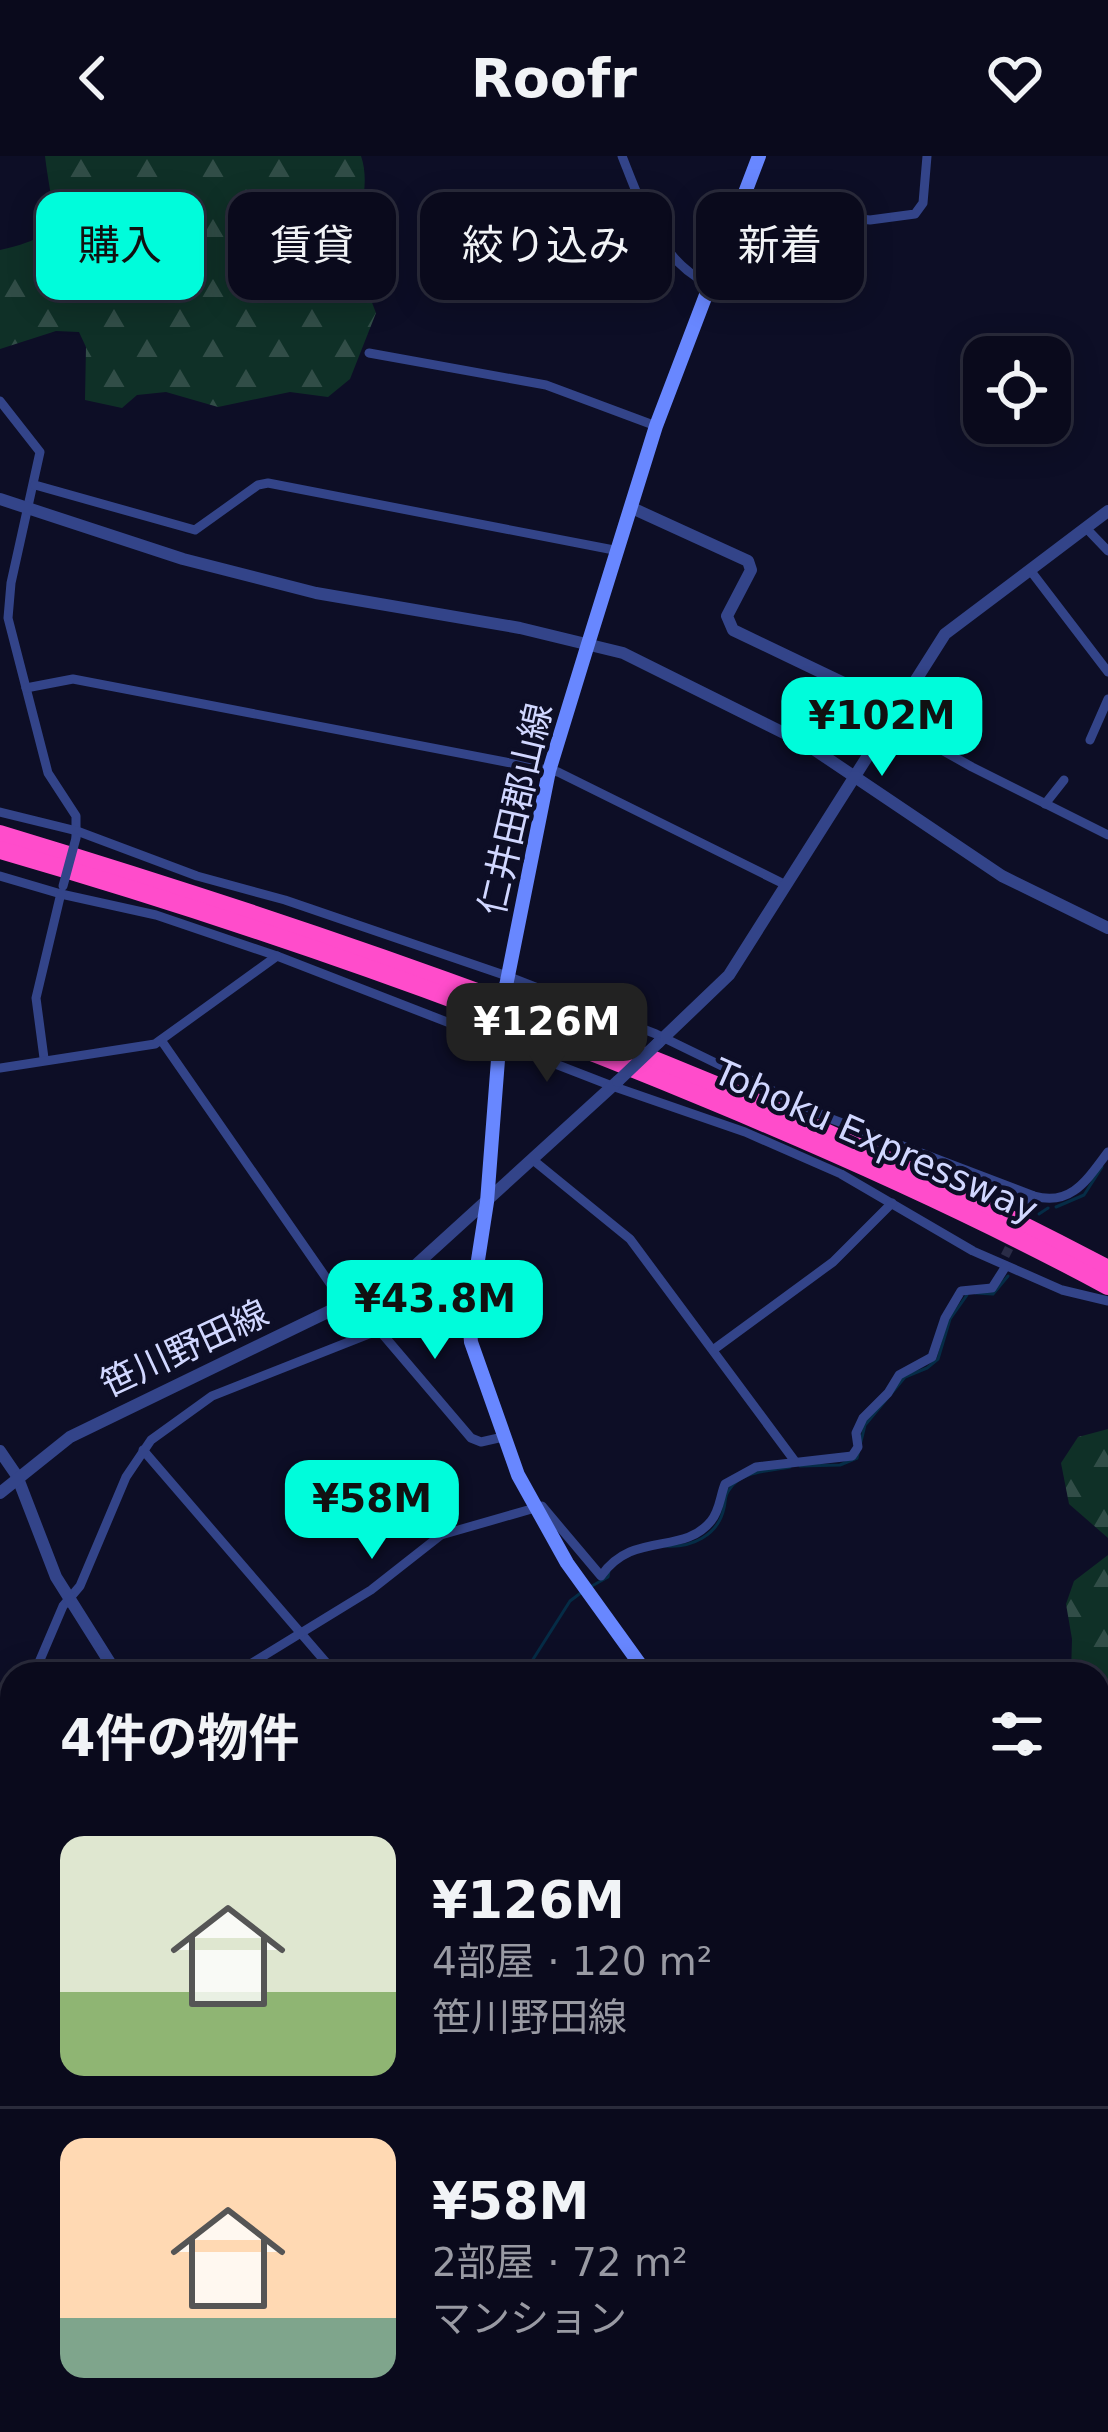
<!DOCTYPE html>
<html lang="ja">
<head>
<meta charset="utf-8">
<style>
  :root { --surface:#0a0a1c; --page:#181829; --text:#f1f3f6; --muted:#999aa3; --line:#2a2b3b; --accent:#00fcdb }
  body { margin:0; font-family:"DejaVu Sans","Noto Sans JP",sans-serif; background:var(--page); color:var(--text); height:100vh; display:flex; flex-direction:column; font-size:45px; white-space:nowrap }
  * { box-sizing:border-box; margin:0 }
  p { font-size:39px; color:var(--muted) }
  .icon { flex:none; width:66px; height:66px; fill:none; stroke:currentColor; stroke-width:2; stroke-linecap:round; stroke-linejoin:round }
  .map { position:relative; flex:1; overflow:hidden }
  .drawer { position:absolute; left:0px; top:1506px; width:1110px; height:771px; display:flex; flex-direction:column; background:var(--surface); border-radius:36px 36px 0 0; box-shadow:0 6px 30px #0003,0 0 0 3px var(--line) }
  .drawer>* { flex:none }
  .top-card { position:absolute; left:36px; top:36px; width:1038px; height:108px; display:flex; gap:24px }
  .tools { position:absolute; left:963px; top:180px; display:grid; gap:24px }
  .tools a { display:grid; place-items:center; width:108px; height:108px; border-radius:24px; background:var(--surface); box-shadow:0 6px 30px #0003,0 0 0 3px var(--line); font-size:60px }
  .price { position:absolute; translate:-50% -102px; padding:0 27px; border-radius:24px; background:var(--accent); color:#111; font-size:39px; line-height:78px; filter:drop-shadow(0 3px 6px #0008) }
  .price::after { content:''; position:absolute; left:50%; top:72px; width:36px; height:27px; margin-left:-18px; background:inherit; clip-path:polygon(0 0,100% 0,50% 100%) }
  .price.active { background:#222; color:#fff }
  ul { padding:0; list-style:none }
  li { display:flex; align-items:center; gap:36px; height:300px; padding:0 60px }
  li+li { border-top:3px solid var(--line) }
  li span { display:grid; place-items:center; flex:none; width:336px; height:240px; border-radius:24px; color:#555 }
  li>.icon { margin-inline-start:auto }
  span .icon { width:144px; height:144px; fill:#fffc; stroke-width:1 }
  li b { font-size:51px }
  h2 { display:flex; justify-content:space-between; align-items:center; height:144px; padding:0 60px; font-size:51px }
  .tag { padding:0 42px; border-radius:24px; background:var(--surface); box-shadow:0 6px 30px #0003,0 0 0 3px var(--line); font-size:42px; line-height:108px }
  .tag.active { background:var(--accent); color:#111 }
  header { display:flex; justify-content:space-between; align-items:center; height:156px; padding:0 60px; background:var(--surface); font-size:54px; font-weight:700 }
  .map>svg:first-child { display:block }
  .forest { fill:url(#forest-firs) }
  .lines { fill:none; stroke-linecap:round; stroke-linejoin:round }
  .stream { stroke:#052c46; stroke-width:3 }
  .minor-tunnel { stroke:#2a2c47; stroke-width:9; stroke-dasharray:9 4.5; stroke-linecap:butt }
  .minor { stroke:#334489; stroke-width:9 }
  .tertiary { stroke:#334489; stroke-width:12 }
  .secondary { stroke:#6887ff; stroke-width:14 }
  .motorway { stroke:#ff4ccb; stroke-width:18 }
  .minor-bridge { stroke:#334489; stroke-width:9 }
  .tertiary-bridge { stroke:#334489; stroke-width:12 }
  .secondary-bridge { stroke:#6887ff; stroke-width:14 }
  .labels { text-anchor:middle; stroke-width:9; stroke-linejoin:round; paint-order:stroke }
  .street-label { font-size:36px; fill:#d1d7ff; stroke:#0d0e26 }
</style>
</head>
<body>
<header><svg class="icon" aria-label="back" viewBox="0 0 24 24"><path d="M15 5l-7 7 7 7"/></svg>Roofr<svg class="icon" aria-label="heart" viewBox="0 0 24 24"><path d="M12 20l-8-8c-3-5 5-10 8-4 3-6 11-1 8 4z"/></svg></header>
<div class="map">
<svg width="1108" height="2276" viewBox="0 0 1108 2276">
  <defs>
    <pattern id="forest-firs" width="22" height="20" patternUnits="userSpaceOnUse" patternTransform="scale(3)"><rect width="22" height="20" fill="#0f3027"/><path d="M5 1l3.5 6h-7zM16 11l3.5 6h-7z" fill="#314d47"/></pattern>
  </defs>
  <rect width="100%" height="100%" fill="#0d0e26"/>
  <!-- forest -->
  <g class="forest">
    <path d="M45,0h316c9,26 -1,52 -2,79 -1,29 7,52 17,78l-26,66 -22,18 -38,-5 -72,15 -52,-15 -29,3 -15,13 -37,-8 1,-53 -7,-15 -23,-1 -56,18v-99c70,-15 52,-33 45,-94z"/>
    <path d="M1108,1273v109l-39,-34 -8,-41 17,-26z"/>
    <path d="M1108,1399v410l-10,6v-297h-27l1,-35 -6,-35 8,-23z"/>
    <path d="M1098,1883l10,2v237l-10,8z"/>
    <path d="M0,2198l12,3v64h188l13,11h-213z"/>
  </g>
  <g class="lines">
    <!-- stream -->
    <g class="stream">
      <path d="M1056,1051l28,-12 18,-28"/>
      <path d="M1039,1058l9,-6"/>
      <path d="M976,1137l17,1 15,-18"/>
      <path d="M800,1310l40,-1 17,-7 8,-33 40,-48 22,-9 11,-9 12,-40 17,-24"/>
      <path d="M665,1390c26,2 53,-10 59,-38 2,-7 0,-12 5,-18 12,-20 42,-19 61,-23"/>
      <path d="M590,1431l18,-10 1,-6"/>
      <path d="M525,1516l45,-71 12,-9"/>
    </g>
    <!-- minor-tunnel -->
    <path class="minor-tunnel" d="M1005,1100l11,-22"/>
    <!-- minor -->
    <g class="minor">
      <path d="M622,0c19,48 38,106 87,128"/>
      <path d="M740,50l130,14 45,-6 8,-11 4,-47"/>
      <path d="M480,68l191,33"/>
      <path d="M717,108l34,14"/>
      <path d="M369,197l177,32 110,41"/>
      <path d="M0,245l40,51 -29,131 -3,35 40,155 28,43v21"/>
      <path d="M35,329l160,45 63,-45 10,-2 351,68"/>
      <path d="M1086,372l22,23"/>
      <path d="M1030,414l78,102"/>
      <path d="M26,532l47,-9 485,93 228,113"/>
      <path d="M890,565l82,46 136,68"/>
      <path d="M1090,584l18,-41"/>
      <path d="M1045,648l19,-24"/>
      <path d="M0,656l77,19 120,45 88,24 222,76 149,58 173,84 205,78c38,11 54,-18 74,-44"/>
      <path d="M0,720l61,18 95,21 121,41 335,130 133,46 96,42 132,77 89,39 46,11"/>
      <path d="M161,884l184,265"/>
      <path d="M44,902l-8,-60 25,-105"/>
      <path d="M0,912l155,-24 122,-88"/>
      <path d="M533,1004l97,79 164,221"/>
      <path d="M1026,1058l8,-18"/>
      <path d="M382,1131l-7,36 4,7 92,108 10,4 22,-5"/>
      <path d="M713,1194l120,-88 59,-59"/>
      <path d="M143,1294l193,224"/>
      <path d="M34,1518l29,-68 17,-20 46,-109 25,-37 61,-44 167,-66"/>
      <path d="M234,1518l137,-84 70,-55 101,-29 59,70c32,-46 82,-20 110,-55 9,-11 9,-25 14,-37l31,-17 96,-11 6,-9 -2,-14 7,-15 25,-25 11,-18 33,-18 13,-39 16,-27 31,-3 14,-22"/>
      <path d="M0,1596l12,-28"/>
      <path d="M0,1610l12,14"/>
      <path d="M0,1868l12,-15"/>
      <path d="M0,2035l12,9"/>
      <path d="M1098,2215l10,-17"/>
      <path d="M946,2276l27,-11"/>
    </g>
    <!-- tertiary -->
    <g class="tertiary">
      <path d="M0,343l183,60 133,34 204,35 103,25 183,91 196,132 106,52"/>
      <path d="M632,352l116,53 3,9 -24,46 6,14 165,79"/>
      <path d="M658,887l71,-68 216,-341 163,-123"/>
      <path d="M0,1295l17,25 39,101 61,97"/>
      <path d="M0,1337l70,-56 336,-163 212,-193"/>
      <path d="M584,2265l6,11"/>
    </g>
    <!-- secondary -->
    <g class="secondary">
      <path d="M506,830l43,-215 39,-127 68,-218 103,-270"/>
      <path d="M500,878l-13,168 -18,116 2,24 47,133 49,88 80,111"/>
      <path d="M925,2265l4,11"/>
    </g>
    <!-- motorway -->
    <g class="motorway">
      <path d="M0,678c380,115 757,249 1108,435"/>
      <path d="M0,694c242,70 480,154 712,251 135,56 268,116 396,185"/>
    </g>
    <!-- minor-bridge -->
    <path class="minor-bridge" d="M63,730l13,-48"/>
    <!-- tertiary-bridge -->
    <path class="tertiary-bridge" d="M618,925l40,-38"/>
    <!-- secondary-bridge -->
    <path class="secondary-bridge" d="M500,878l6,-48"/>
  </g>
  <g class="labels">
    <!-- street labels -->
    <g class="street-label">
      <text transform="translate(515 653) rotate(-77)" y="13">仁井田郡山線</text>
      <text transform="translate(876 984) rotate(24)" y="13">Tohoku Expressway</text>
      <text transform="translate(184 1192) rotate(-25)" y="13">笹川野田線</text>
    </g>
  </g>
</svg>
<div class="tools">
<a><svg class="icon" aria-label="locate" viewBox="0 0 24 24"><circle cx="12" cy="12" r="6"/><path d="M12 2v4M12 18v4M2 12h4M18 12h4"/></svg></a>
</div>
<b class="price" style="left:882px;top:623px">¥102M</b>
<b class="price active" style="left:547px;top:929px">¥126M</b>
<b class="price" style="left:435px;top:1206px">¥43.8M</b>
<b class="price" style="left:372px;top:1406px">¥58M</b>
<div class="top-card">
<a class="tag active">購入</a>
<a class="tag">賃貸</a>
<a class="tag">絞り込み</a>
<a class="tag">新着</a>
</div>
<section class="drawer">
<h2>4件の物件<svg class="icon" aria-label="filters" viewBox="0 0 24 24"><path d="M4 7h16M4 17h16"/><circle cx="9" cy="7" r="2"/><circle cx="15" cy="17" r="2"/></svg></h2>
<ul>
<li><span style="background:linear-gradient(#dfe7d0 65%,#8fb573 0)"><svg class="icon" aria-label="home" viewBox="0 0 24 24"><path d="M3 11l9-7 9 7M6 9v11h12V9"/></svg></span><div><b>¥126M</b><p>4部屋 · 120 m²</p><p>笹川野田線</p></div></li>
<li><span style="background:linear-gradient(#ffd9b3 75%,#7fa58c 0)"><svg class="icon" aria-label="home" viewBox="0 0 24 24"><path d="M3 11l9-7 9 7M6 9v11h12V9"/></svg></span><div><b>¥58M</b><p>2部屋 · 72 m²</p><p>マンション</p></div></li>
</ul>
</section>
</div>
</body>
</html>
